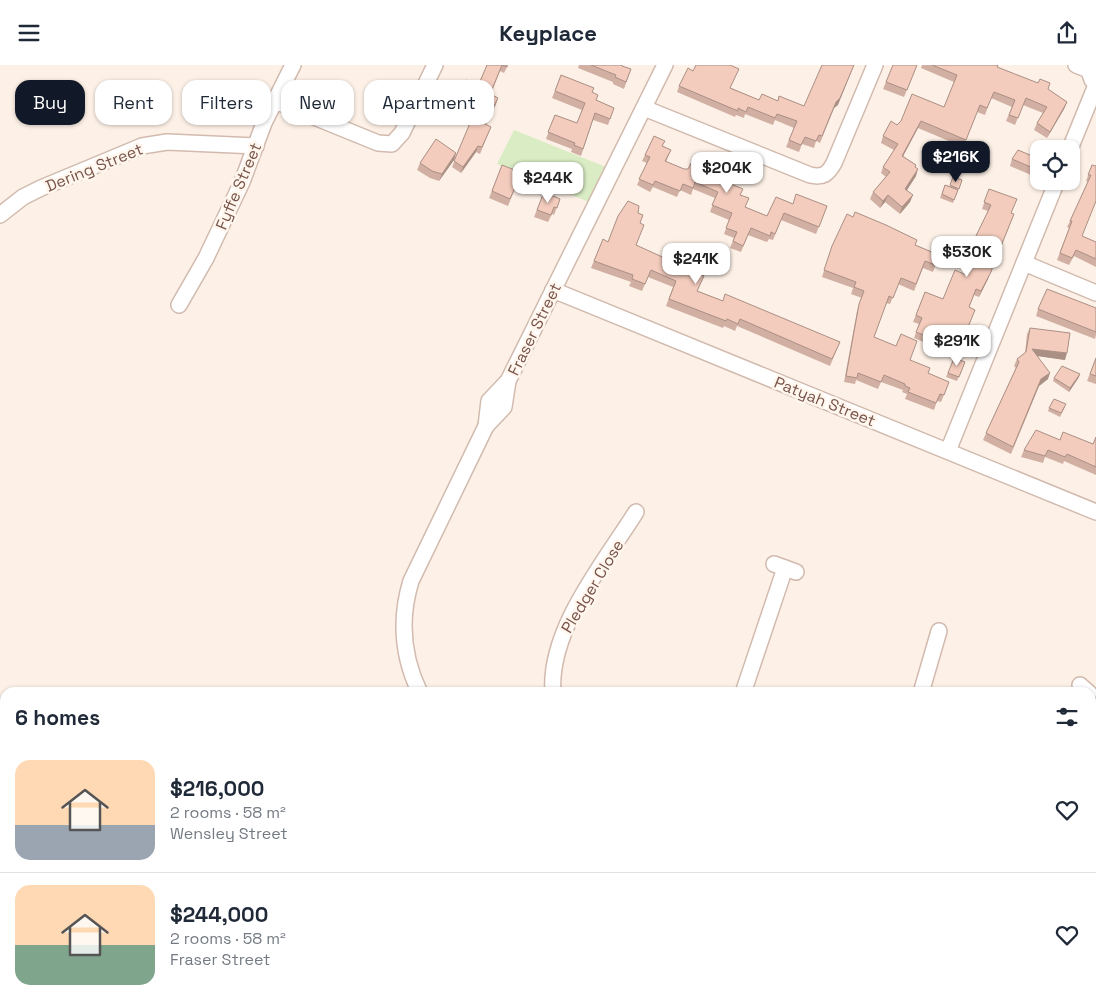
<!DOCTYPE html>
<html lang="en">
<head>
<meta charset="utf-8">
<style>
  :root { --surface:#fff; --page:#f6f6f7; --text:#1f2937; --muted:#747a83; --line:#e0e1e3; --accent:#111827 }
  body { margin:0; font-family:"Space Grotesk",sans-serif; background:var(--page); color:var(--text); height:100vh; display:flex; flex-direction:column; font-size:19px; white-space:nowrap }
  * { box-sizing:border-box; margin:0 }
  p { font-size:16px; color:var(--muted) }
  .icon { flex:none; width:28px; height:28px; fill:none; stroke:currentColor; stroke-width:2; stroke-linecap:round; stroke-linejoin:round }
  .map { position:relative; flex:1; overflow:hidden }
  .details { position:absolute; left:0px; top:622px; width:1096px; height:321px; display:flex; flex-direction:column; background:var(--surface); border-radius:15px 15px 0 0; box-shadow:0 1px 4px #0004 }
  .details>* { flex:none }
  .hud { position:absolute; left:15px; top:15px; width:500px; height:45px; display:flex; gap:10px }
  .fabs { position:absolute; left:1030px; top:75px; display:grid; gap:10px }
  .fabs a { display:grid; place-items:center; width:50px; height:50px; border-radius:10px; background:var(--surface); box-shadow:0 1px 4px #0004; font-size:25px }
  .price { position:absolute; translate:-50% -42px; padding:0 11px; border-radius:10px; background:#fff; color:#222; font-size:16px; line-height:32px; filter:drop-shadow(0 1px 2px #0008) }
  .price::after { content:''; position:absolute; left:50%; top:30px; width:15px; height:11px; margin-left:-8px; background:inherit; clip-path:polygon(0 0,100% 0,50% 100%) }
  .price.active { background:var(--accent); color:#fff }
  ul { padding:0; list-style:none }
  li { display:flex; align-items:center; gap:15px; height:125px; padding:0 15px }
  li+li { border-top:1px solid var(--line) }
  li span { display:grid; place-items:center; flex:none; width:140px; height:100px; border-radius:15px; color:#555 }
  li>.icon { margin-inline-start:auto }
  span .icon { width:60px; height:60px; fill:#fffc; stroke-width:1 }
  li b { font-size:21px }
  h2 { display:flex; justify-content:space-between; align-items:center; height:60px; padding:0 15px; font-size:21px }
  .chip { padding:0 18px; border-radius:15px; background:var(--surface); box-shadow:0 1px 4px #0004; font-size:18px; line-height:45px }
  .chip.active { background:var(--accent); color:#fff }
  header { display:flex; justify-content:space-between; align-items:center; height:65px; padding:0 15px; background:var(--surface); font-size:22px; font-weight:800 }
  .map>svg:first-child { display:block }
  .green { fill:#d9ecc4 }
  .lines { fill:none; stroke-linecap:round; stroke-linejoin:round }
  .minor-casing { stroke:#d2baae; stroke-width:18 }
  .minor { stroke:#fff; stroke-width:15 }
  .wall { fill:#d1afa3 }
  .shaded-wall { fill:#aa8f84 }
  .building { fill:#f3ccbd; stroke:#aa8f84 }
  .labels { text-anchor:middle; stroke-width:5; stroke-linejoin:round; paint-order:stroke }
  .street-label { font-size:16px; fill:#78544a; stroke:#fff6ee }
</style>
</head>
<body>
<header><svg class="icon" aria-label="menu" viewBox="0 0 24 24"><path d="M4 6h16M4 12h16M4 18h16"/></svg>Keyplace<svg class="icon" aria-label="share" viewBox="0 0 24 24"><path d="M12 15V3M7 8l5-5 5 5M5 13v7h14v-7"/></svg></header>
<div class="map">
<svg width="1096" height="943" viewBox="0 0 1096 943">
  <rect width="100%" height="100%" fill="#fdf1e7"/>
  <!-- green -->
  <g class="green">
    <path d="M514,65l92,37 -17,35 -92,-38z"/>
    <path d="M738,939h98l4,4h-107z"/>
  </g>
  <g class="lines">
    <defs>
      <g id="minor">
        <path d="M1076,0l15,6"/>
        <path d="M1096,1l-6,8 2,6 4,3"/>
        <path d="M275,36l103,42 14,1 10,-11 33,-68"/>
        <path d="M644,43l166,67c13,3 18,-1 24,-12l41,-98"/>
        <path d="M1070,84l26,-64"/>
        <path d="M0,150l23,-18 18,-9 101,-42 25,-4 89,4"/>
        <path d="M1024,198l72,30"/>
        <path d="M553,225l543,222"/>
        <path d="M179,240l27,-47 36,-76 22,-59 29,-58"/>
        <path d="M486,361l18,-19 4,-26"/>
        <path d="M948,386l109,-270"/>
        <path d="M774,499l22,8"/>
        <path d="M1080,620l9,8"/>
        <path d="M420,628c-18,-37 -21,-73 -9,-112l75,-155 3,-25 19,-20 157,-316"/>
        <path d="M553,628c-5,-63 51,-130 83,-181"/>
        <path d="M743,628l42,-125"/>
        <path d="M921,628l18,-62"/>
        <path d="M1091,887l5,21"/>
        <path d="M844,939l5,4"/>
        <path d="M1027,943l7,-4"/>
      </g>
    </defs>
    <!-- minor casing -->
    <use href="#minor" class="minor-casing"/>
    <!-- minor -->
    <use href="#minor" class="minor"/>
  </g>
  <!-- wall -->
  <g class="wall">
    <path d="M487,0h21l-4,8 -4,-2 -9,23 7,4 -12,26 5,3 -11,27 -4,-2 -15,21 -9,-6 19,-45 -7,-2 5,-13 -16,-8 2,-6 8,-7h15z"/>
    <path d="M579,0h43v1l9,3 -7,20 -11,-5v-2l-35,-14z"/>
    <path d="M922,0h76l-1,2 51,22 19,13 -3,7 -17,29 -13,-8 3,-7 6,-10 -20,-8 -8,20 -9,-4 6,-14 -21,-9 -6,17 -8,-3 -14,35 -45,-19 -15,28 13,9 -1,2 1,9 -9,14 3,12 -10,12 -15,-12 -5,6 -10,-9 3,-7 13,-15 -5,-4 2,-6 11,-17 -13,-7 2,-7 14,-11 47,-18 10,-25 -33,-14z"/>
    <path d="M915,5l-11,27 -21,-8 3,-7z"/>
    <path d="M693,6l38,17 28,12 19,1 26,5 34,-1 -4,3 -14,35 -4,-2 -2,7 -12,-4 -3,8 -13,-5 8,-19 -19,-8 -2,5 -28,-11 -1,4 -8,-3 -1,2 -58,-25 2,-6z"/>
    <path d="M561,10l31,17 4,8 18,8 -6,17 -15,-5 -12,36 -10,-4 1,-3 -26,-10 9,-24 22,8 5,-13 -30,-12z"/>
    <path d="M663,81l8,4 -5,12 18,7 30,3 17,12 9,11 5,12 22,9 26,-12 34,2 -11,28 -35,-14 -8,20 -4,-1 -2,3 -19,-7 -7,17 -11,-4 4,-10 -10,-4 5,-14 -19,-8 5,-14 -22,-9 -2,6 -11,-5 -3,7 -24,-10 -3,5 -13,-7 10,-22 -5,-2 3,-6z"/>
    <path d="M456,88l-2,7 -15,21 -9,-3 -13,-8 3,-7z"/>
    <path d="M1037,93l-6,17 -21,-9 2,-7z"/>
    <path d="M502,100l13,14 3,2 -10,25 -19,-8z"/>
    <path d="M1092,100l-10,71 14,6v25l-22,-11 -5,9 -12,-5 12,-32 -2,-1 3,-6 18,-39 -2,-1z"/>
    <path d="M953,112l9,3 -9,23 -13,-5 5,-13 5,1z"/>
    <path d="M989,124l22,24 3,1 -15,38 -4,-2 -5,12 -2,17 -9,18 -5,-2 -5,12 6,3 -19,46 -42,-18 5,-14 -6,-2 12,-30 18,7 23,-24 9,-24 -4,-2 17,-38 -6,-2z"/>
    <path d="M544,127l16,7 -6,16 -2,-1 -4,8 -14,-5z"/>
    <path d="M638,148l2,10 -4,22 62,46 25,10 117,41 -10,24 -93,-40 -2,5 -11,-5 -1,2 -57,-22 7,-19 -25,-10 -6,14 -13,-5 2,-4 -40,-14 12,-29 5,3z"/>
    <path d="M915,180l24,10 -6,17 -10,-4 -9,23 -16,-7 -8,20 -4,-1 -12,34 36,23 18,13 21,9 -8,20 -4,-1 -3,9 -29,-11 2,-5 -5,-2 1,-2 -22,-8 -3,7 -22,-9 -1,4 -11,-2 13,-71 5,-13 -11,-4 2,-6 -31,-11 10,-31z"/>
    <path d="M1096,243v27l-1,4 -59,-23 2,-7z"/>
    <path d="M1030,263l35,32 -27,-4 10,23 -9,7 -28,68 -28,-14 33,-72 -2,-2 3,-7 8,-6 2,-19z"/>
    <path d="M954,293l11,4 -8,19 -11,-4z"/>
    <path d="M1096,293v26l-9,-3z"/>
    <path d="M1079,312l-10,15 -16,-11 1,-3z"/>
    <path d="M1065,342l-5,10 -12,-6 1,-3z"/>
    <path d="M1096,372v38l-32,-14 -1,3 -18,-7 -2,6 -22,-6 3,-7 36,-10 33,4z"/>
  </g>
  <!-- shaded-wall -->
  <g class="shaded-wall">
    <path d="M854,0l-16,40 -4,3 -14,35 16,-41z"/>
    <path d="M498,33l-2,6 -13,26 2,-6z"/>
    <path d="M1067,37l-3,7 -17,29 3,-6z"/>
    <path d="M921,56l-3,7 -18,34 2,-6z"/>
    <path d="M478,81l-2,6 -15,21 2,-6z"/>
    <path d="M456,88l-2,7 -15,21 3,-7z"/>
    <path d="M918,104l-2,7 -13,20 2,-7z"/>
    <path d="M888,130l-3,7 -5,6 3,-7z"/>
    <path d="M913,130l-3,7 -10,12 2,-7z"/>
    <path d="M994,198l-6,16 -9,18 2,-6z"/>
    <path d="M1032,284l35,4 -2,7 -35,-5z"/>
    <path d="M1050,308l-2,6 -9,7 -28,68 30,-75z"/>
    <path d="M1080,309l-1,3 -10,15 1,-4z"/>
  </g>
  <!-- building -->
  <g class="building">
    <path d="M487,0h20v2l-5,-2 -12,29 8,4 -13,26 6,3 -9,20 -4,-1 -15,21 -9,-6 19,-45 -6,-2 5,-13 -17,-8 4,-9 4,2 3,-6 12,6z"/>
    <path d="M591,0h31v1l9,3 -5,13 -11,-5 1,-2z"/>
    <path d="M696,0h34l9,4 -9,19 29,12 3,-6 16,7 1,-5 25,10 18,-41h32l-14,33 -4,4 -14,34 -3,-1 -3,6 -11,-4 -4,8 -12,-5 8,-19 -20,-7 -2,4 -27,-11 -2,5 -8,-4v3l-59,-25 9,-18 5,3z"/>
    <path d="M893,0h24l-10,25 -21,-8z"/>
    <path d="M932,0h66l-1,2 41,16 2,-4 10,4 -2,6 19,13 -17,30 -13,-9 10,-16 -21,-9 -8,20 -9,-3 6,-15 -21,-8 -7,16 -7,-3 -14,35 -45,-19 -19,35 14,9 -1,2 3,2 -13,20 8,6 -11,12 -14,-12 -5,6 -10,-9 17,-20 -7,-5 15,-23 -15,-8 8,-15 6,4 4,-4 11,-27 32,13 13,-32z"/>
    <path d="M561,10l33,13 -2,4 6,3 -2,5 18,8 -4,11 -15,-6 -12,36 -9,-4 1,-2 -27,-11 7,-17 22,8 8,-20 -30,-12z"/>
    <path d="M654,71l11,5 -3,5 9,4 -6,11 19,8h4l3,-6 10,4 5,-13 12,5 -5,13 20,8 -2,4 12,5 -3,6 9,3 -4,9 22,9 9,-19 17,7 3,-10 31,12 -8,21 -35,-14 -9,21 -4,-2 -1,4 -19,-8 -8,18 -10,-5 4,-9 -11,-4 6,-15 -20,-8 6,-13 -23,-10 -2,6 -10,-4 -3,7 -25,-10 -2,4 -14,-6 11,-22 -5,-2z"/>
    <path d="M436,74l20,14 -14,21 -10,-3 -12,-8z"/>
    <path d="M1018,85l19,8 -4,10 -21,-9z"/>
    <path d="M502,100l15,6 -3,8 4,2 -8,18 -18,-8z"/>
    <path d="M1092,100l4,1v35l-14,35 14,6v17l-20,-9 -4,8 -12,-5 12,-32h-2l21,-46h-3z"/>
    <path d="M953,112l9,3 -3,9 -9,-4z"/>
    <path d="M945,120l13,5 -4,10 -12,-6z"/>
    <path d="M989,124l28,10 -6,14 3,1 -13,32 -4,-2 -7,18 4,1 -3,9 -10,19 -5,-2 -7,18 6,3 -16,39 -43,-17 6,-14 -6,-3 9,-23 18,7 12,-29 11,5 12,-30 -5,-3 18,-37 -7,-3z"/>
    <path d="M544,127l16,7 -3,9 -3,-1 -3,8 -14,-5z"/>
    <path d="M628,136l11,5 -1,7 5,2 -3,8 4,2 -8,20 68,31 -7,15 26,10 2,-7 115,48 -8,17 -92,-40 -2,5 -11,-5 -1,2 -57,-22 7,-18 -25,-11 -6,14 -13,-5 1,-4 -39,-14 9,-22 5,3 10,-26z"/>
    <path d="M855,147l31,13 31,15 -2,5 24,10 -4,10 -10,-4 -9,23 -15,-6 -8,20 -4,-2 -15,41 22,9 5,-12 16,7 -7,19 20,8 -2,5 21,9 -5,13 -4,-1 -4,9 -28,-11 2,-4 -5,-2v-2l-21,-9 -3,7 -23,-9 -1,5 -11,-2 13,-72 5,-13 -10,-4 2,-5 -32,-12 8,-24 15,-32 6,3z"/>
    <path d="M1047,224l49,19v24l-58,-23z"/>
    <path d="M1030,263l40,5 -3,20 -35,-4 18,24 -9,6 -28,68 -27,-14 33,-71 -2,-3 9,-7z"/>
    <path d="M954,293l11,4 -6,15 -11,-4z"/>
    <path d="M1096,293v18l-6,-2z"/>
    <path d="M1062,301l18,8 -10,14 -16,-10z"/>
    <path d="M1054,334l12,5 -5,9 -12,-5z"/>
    <path d="M1036,365l24,10 3,-8 30,12 3,-7v30l-29,-13 -2,3 -17,-7 -3,6 -21,-6z"/>
  </g>
  <g class="labels">
    <!-- street labels -->
    <g class="street-label">
      <text transform="translate(94 102) rotate(-22)" y="6">Dering Street</text>
      <text transform="translate(238 121) rotate(-67)" y="6">Fyffe Street</text>
      <text transform="translate(534 264) rotate(-64)" y="6">Fraser Street</text>
      <text transform="translate(825 336) rotate(22)" y="6">Patyah Street</text>
      <text transform="translate(592 521) rotate(-59)" y="6">Pledger Close</text>
    </g>
  </g>
</svg>
<div class="fabs">
<a><svg class="icon" aria-label="locate" viewBox="0 0 24 24"><circle cx="12" cy="12" r="6"/><path d="M12 2v4M12 18v4M2 12h4M18 12h4"/></svg></a>
</div>
<b class="price active" style="left:956px;top:118px">$216K</b>
<b class="price" style="left:727px;top:129px">$204K</b>
<b class="price" style="left:548px;top:139px">$244K</b>
<b class="price" style="left:967px;top:213px">$530K</b>
<b class="price" style="left:696px;top:220px">$241K</b>
<b class="price" style="left:957px;top:302px">$291K</b>
<div class="hud">
<a class="chip active">Buy</a>
<a class="chip">Rent</a>
<a class="chip">Filters</a>
<a class="chip">New</a>
<a class="chip">Apartment</a>
</div>
<section class="details">
<h2>6 homes<svg class="icon" aria-label="filters" viewBox="0 0 24 24"><path d="M4 7h16M4 17h16"/><circle cx="9" cy="7" r="2"/><circle cx="15" cy="17" r="2"/></svg></h2>
<ul>
<li><span style="background:linear-gradient(#ffd9b3 65%,#9aa5b1 0)"><svg class="icon" aria-label="home" viewBox="0 0 24 24"><path d="M3 11l9-7 9 7M6 9v11h12V9"/></svg></span><div><b>$216,000</b><p>2 rooms · 58 m²</p><p>Wensley Street</p></div><svg class="icon" aria-label="heart" viewBox="0 0 24 24"><path d="M12 20l-8-8c-3-5 5-10 8-4 3-6 11-1 8 4z"/></svg></li>
<li><span style="background:linear-gradient(#ffd9b3 60%,#7fa58c 0)"><svg class="icon" aria-label="home" viewBox="0 0 24 24"><path d="M3 11l9-7 9 7M6 9v11h12V9"/></svg></span><div><b>$244,000</b><p>2 rooms · 58 m²</p><p>Fraser Street</p></div><svg class="icon" aria-label="heart" viewBox="0 0 24 24"><path d="M12 20l-8-8c-3-5 5-10 8-4 3-6 11-1 8 4z"/></svg></li>
</ul>
</section>
</div>
</body>
</html>
